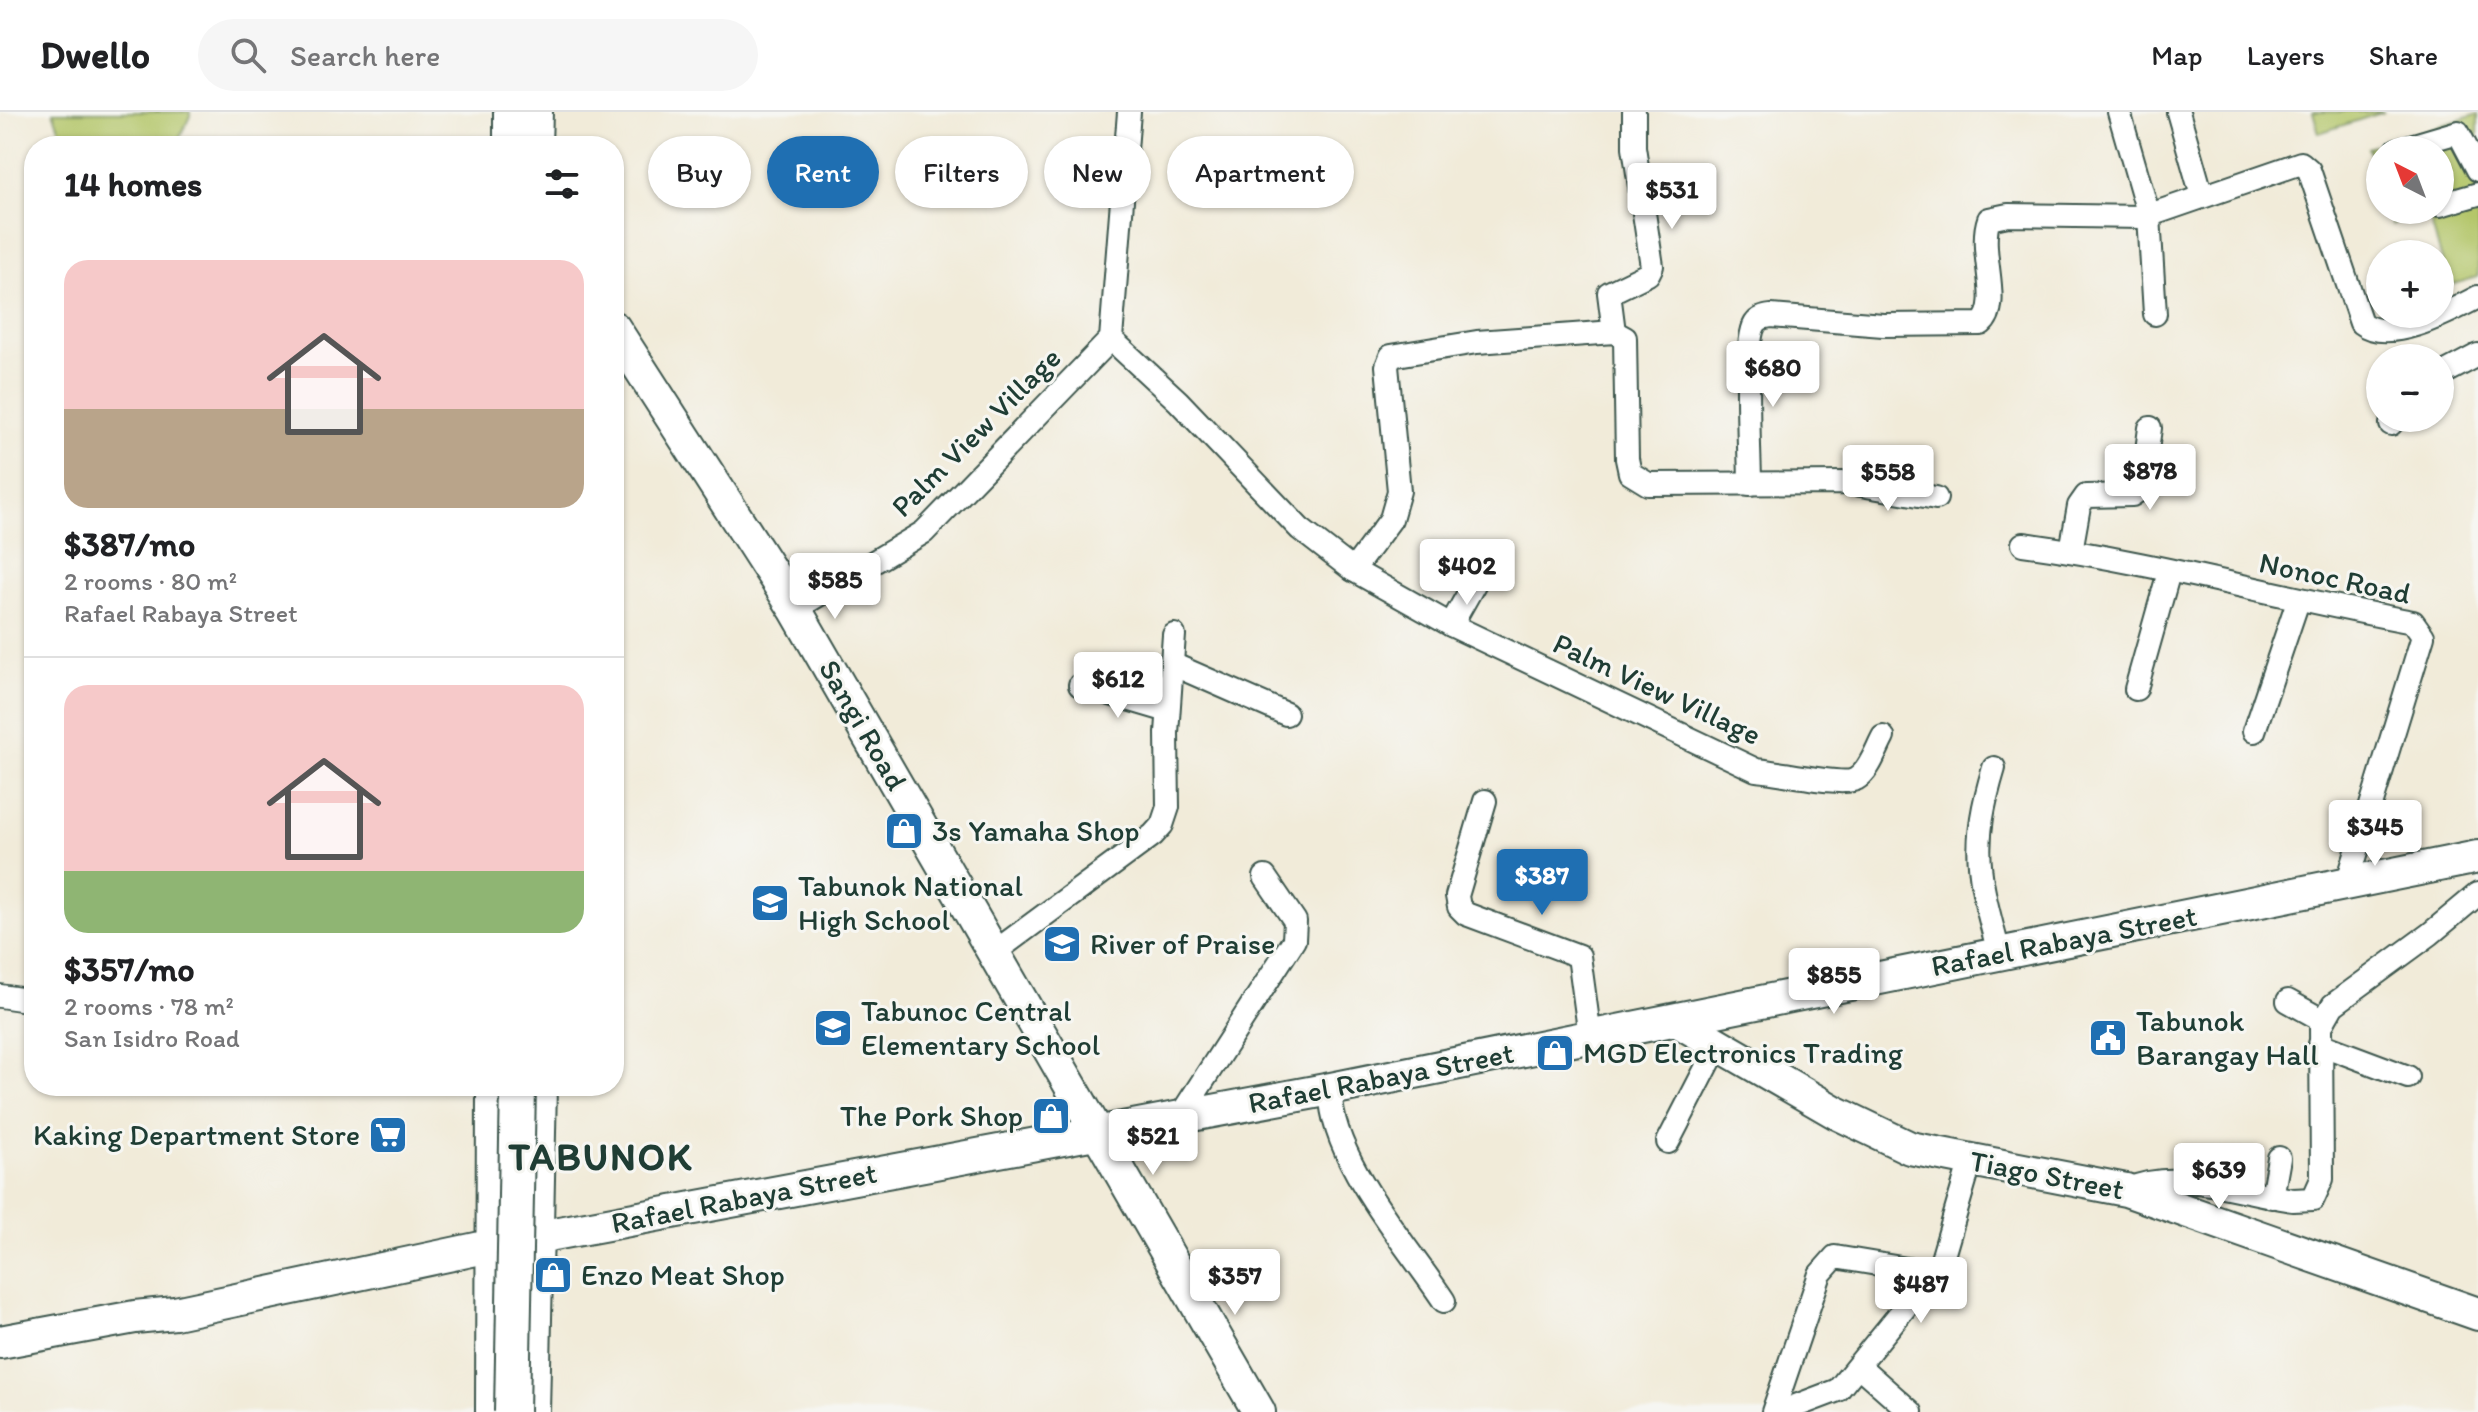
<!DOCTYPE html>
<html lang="en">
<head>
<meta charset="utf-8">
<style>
  :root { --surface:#fff; --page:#f6f6f6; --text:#202124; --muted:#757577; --line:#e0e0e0; --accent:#1f6fb2 }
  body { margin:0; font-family:Itim,sans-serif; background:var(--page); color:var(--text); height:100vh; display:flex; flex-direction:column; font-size:30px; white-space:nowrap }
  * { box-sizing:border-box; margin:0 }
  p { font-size:26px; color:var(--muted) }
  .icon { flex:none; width:44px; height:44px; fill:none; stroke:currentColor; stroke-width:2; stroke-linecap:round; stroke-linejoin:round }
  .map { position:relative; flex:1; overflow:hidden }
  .drawer { position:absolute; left:24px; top:24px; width:600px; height:960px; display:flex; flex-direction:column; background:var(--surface); border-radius:32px; box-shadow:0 2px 6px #0004 }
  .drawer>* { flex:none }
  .top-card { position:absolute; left:648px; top:24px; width:760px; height:72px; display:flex; gap:16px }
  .needle { width:52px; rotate:318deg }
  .controls { position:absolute; left:2366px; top:24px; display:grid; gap:16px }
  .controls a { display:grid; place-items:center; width:88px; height:88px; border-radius:50%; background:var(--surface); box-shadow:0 2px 6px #0004; font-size:40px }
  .price { position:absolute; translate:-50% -68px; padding:0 18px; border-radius:8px; background:#fff; color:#222; font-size:26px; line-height:52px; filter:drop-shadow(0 2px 4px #0008) }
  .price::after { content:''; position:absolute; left:50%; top:48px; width:24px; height:18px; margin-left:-12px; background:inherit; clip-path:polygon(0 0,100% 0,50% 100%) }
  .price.current { background:var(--accent); color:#fff }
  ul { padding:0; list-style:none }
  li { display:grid; align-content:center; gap:16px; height:424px; padding:0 40px }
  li+li { border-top:2px solid var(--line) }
  li span { display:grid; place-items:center; height:248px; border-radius:24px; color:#555 }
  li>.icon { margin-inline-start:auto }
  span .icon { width:144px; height:144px; fill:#fffc; stroke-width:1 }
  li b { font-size:34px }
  h2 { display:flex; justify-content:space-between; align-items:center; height:96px; padding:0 40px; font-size:34px }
  .pill { padding:0 28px; border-radius:36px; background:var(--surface); box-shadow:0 2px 6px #0004; font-size:28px; line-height:72px }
  .pill.current { background:var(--accent); color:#fff }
  header { display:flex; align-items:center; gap:48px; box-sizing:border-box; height:112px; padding:0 40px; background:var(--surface); border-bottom:2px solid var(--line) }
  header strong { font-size:38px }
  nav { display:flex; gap:44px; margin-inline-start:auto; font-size:28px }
  .search { width:560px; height:72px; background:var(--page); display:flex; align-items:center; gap:20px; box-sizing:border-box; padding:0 28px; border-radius:44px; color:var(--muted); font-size:30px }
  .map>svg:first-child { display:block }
  .green { fill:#b4c66a; stroke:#6a824f; stroke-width:2 }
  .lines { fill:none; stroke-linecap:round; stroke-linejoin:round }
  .street-casing { stroke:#3e574d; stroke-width:26 }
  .secondary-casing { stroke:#3e574d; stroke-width:36 }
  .primary-casing { stroke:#3e574d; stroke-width:38 }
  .street { stroke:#fff; stroke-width:22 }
  .secondary { stroke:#fff; stroke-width:32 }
  .primary { stroke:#fff; stroke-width:34 }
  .primary-bridge-casing { stroke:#3e574d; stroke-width:38; stroke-linecap:butt }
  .primary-bridge { stroke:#fff; stroke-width:34 }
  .labels { text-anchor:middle; stroke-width:6; stroke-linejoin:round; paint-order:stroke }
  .street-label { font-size:30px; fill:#1f3d34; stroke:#f6f6f2 }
  .poi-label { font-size:30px; fill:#1f3d34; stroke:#f6f6f2; text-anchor:start }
  .district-label { font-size:38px; font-weight:bold; letter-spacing:2px; fill:#1f3d34; stroke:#f6f6f2 }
</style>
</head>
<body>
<header>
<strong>Dwello</strong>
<div class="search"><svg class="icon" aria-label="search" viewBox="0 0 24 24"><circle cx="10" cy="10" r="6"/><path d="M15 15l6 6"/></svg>Search here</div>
<nav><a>Map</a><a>Layers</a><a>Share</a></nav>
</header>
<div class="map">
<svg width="2478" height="1300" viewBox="0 0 2478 1300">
  <rect width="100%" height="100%" fill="#f6f6f2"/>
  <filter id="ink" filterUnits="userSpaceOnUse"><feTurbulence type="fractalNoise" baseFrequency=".0125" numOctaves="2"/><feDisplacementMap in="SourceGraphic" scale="16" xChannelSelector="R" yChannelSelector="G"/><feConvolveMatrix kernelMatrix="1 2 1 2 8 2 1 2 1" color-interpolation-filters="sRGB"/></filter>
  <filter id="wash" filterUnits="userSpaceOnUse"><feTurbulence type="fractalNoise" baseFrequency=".006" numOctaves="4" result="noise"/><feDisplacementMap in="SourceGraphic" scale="32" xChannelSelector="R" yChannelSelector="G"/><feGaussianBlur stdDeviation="1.8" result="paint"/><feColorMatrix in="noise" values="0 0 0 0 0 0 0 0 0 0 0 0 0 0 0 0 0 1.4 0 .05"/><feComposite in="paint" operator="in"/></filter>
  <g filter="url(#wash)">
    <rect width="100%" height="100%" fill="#f1ebd9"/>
    <!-- green -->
    <g class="green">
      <path d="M53,0h137v4l-14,30h-110z"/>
      <path d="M2313,0h71l-65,21z"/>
      <path d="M2478,2v163l-28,8 -22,-71 -36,11 -5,-15h53v-60h-60v37l-12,-39z"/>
    </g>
  </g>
  <g filter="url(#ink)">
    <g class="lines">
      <defs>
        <g id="street">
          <path d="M2119,0l30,104 6,98"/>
          <path d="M2178,0l24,84"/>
          <path d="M2397,38l61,-18 20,38"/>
          <path d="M2440,93l38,-11"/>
          <path d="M1614,220l-5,-39 39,-19 4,-8 -18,-119v-35"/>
          <path d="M1111,227l67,62 122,128 53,41 98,55 305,145c20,1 87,17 100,9 13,-7 20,-29 27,-42"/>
          <path d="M2440,263l38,-20"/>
          <path d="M2391,312l5,-6"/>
          <path d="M1750,372c0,-29 -7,-141 5,-160 4,-6 9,-7 16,-8l112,9 98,-1c23,-20 -4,-72 8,-105l19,-4 136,2 157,-54 8,7 52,153c28,22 88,-11 117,-26"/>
          <path d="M2023,432c131,18 260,54 390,78l10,14 -76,248"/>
          <path d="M2071,439l8,-45 7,-10 46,-1 10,-7 8,-60"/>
          <path d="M1353,458l38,-51 8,-28 -12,-125 4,-10 86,-14 137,-10 11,6 2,121 3,14 18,11 201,-1 87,15"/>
          <path d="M795,497l129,-77 187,-193 18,-227"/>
          <path d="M1451,513l40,-71"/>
          <path d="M1172,552l114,50"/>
          <path d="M1080,573l88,26"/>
          <path d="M2136,577l33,-117"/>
          <path d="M2254,619l44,-130"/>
          <path d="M1994,656c-24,80 -16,106 5,185"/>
          <path d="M1485,689l-28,95 2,11 7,7 113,42 11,81"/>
          <path d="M996,839l157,-116 9,-10 6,-18 -1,-74 7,-98"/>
          <path d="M0,884l34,5"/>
          <path d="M2288,889l36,20"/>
          <path d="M2320,932l88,33"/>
          <path d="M1331,977c-4,66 77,157 113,212"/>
          <path d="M1179,1006l115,-178 1,-19 -30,-44"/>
          <path d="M1668,1030l50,-97"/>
          <path d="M2126,1078c51,-23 113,2 167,10l20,-1 9,-20 -1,-153 12,-21 97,-71 48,-40"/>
          <path d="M2272,1085l7,-39"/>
          <path d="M1860,1255l51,45"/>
          <path d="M1773,1300l47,-138 15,-17 96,16"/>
          <path d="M1780,1300l58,-22 103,-127 30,-103"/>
        </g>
        <g id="secondary">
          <path d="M614,216l181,281 464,803"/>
          <path d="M1676,908l159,92 75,36 216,42 352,124"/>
          <path d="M0,1230l135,-25 40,-4 320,-68 836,-156 1147,-232"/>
        </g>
        <g id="primary">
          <path d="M511,34v-34"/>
          <path d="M534,34l1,-34"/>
          <path d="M493,1300l1,-326"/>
          <path d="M532,1300l7,-326"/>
        </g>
      </defs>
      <!-- street casing -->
      <use href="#street" class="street-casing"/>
      <!-- secondary casing -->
      <use href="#secondary" class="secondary-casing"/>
      <!-- primary casing -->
      <use href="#primary" class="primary-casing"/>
      <!-- street -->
      <use href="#street" class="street"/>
      <!-- secondary -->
      <use href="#secondary" class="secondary"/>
      <!-- primary -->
      <use href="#primary" class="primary"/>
      <defs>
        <path id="primary-bridge" d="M512,1300l6,-326"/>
      </defs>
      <!-- primary-bridge casing -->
      <use href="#primary-bridge" class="primary-bridge-casing"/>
      <!-- primary-bridge -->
      <use href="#primary-bridge" class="primary-bridge"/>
    </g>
  </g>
  <!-- icons -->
  <defs>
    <symbol id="shop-square" viewBox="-11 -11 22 22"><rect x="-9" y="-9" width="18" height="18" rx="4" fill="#1f6fb2" stroke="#f6f6f2"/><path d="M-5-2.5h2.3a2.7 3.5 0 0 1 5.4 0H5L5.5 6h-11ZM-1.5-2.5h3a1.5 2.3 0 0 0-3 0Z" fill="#fff"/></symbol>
    <symbol id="school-square" viewBox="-11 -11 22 22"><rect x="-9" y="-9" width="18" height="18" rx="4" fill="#1f6fb2" stroke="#f6f6f2"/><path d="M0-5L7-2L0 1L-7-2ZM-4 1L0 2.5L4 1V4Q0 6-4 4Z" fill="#fff"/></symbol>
    <symbol id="civic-square" viewBox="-11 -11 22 22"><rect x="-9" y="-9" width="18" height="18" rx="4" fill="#1f6fb2" stroke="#f6f6f2"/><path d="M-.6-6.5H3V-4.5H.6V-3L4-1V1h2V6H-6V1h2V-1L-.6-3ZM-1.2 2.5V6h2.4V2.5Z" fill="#fff"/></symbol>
    <symbol id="supermarket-square" viewBox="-11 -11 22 22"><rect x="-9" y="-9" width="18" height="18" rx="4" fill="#1f6fb2" stroke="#f6f6f2"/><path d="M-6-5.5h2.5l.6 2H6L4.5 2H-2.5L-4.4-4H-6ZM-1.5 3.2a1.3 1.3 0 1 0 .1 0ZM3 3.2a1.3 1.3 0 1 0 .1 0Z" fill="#fff"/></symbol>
  </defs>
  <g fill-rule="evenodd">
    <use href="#shop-square" x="882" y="697" width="44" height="44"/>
    <use href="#school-square" x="748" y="769" width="44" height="44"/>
    <use href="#school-square" x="1040" y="810" width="44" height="44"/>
    <use href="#school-square" x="811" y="894" width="44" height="44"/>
    <use href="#civic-square" x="2086" y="904" width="44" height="44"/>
    <use href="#shop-square" x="1533" y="919" width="44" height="44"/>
    <use href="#shop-square" x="1029" y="982" width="44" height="44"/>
    <use href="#supermarket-square" x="366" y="1001" width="44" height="44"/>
    <use href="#shop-square" x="531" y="1141" width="44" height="44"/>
  </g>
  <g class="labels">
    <!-- street labels -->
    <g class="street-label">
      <text transform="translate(976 320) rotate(-45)" y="10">Palm View Village</text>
      <text transform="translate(2335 466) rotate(12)" y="10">Nonoc Road</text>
      <text transform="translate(1657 577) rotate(25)" y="10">Palm View Village</text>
      <text transform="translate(863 613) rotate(60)" y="10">Sangi Road</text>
      <text transform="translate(2064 829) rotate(-11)" y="10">Rafael Rabaya Street</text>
      <text transform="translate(1381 966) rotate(-11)" y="10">Rafael Rabaya Street</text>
      <text transform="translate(2047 1063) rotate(11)" y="10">Tiago Street</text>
      <text transform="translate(744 1086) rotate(-11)" y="10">Rafael Rabaya Street</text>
    </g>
    <!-- poi labels -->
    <g class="poi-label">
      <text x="932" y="729">3s Yamaha Shop</text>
      <text x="798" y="784">Tabunok National<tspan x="798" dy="34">High School</tspan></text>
      <text x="1090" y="842">River of Praise</text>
      <text x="861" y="909">Tabunoc Central<tspan x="861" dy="34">Elementary School</tspan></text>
      <text x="2136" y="919">Tabunok<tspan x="2136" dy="34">Barangay Hall</tspan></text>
      <text x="1583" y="951">MGD Electronics Trading</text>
      <text x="1023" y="1014" text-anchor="end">The Pork Shop</text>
      <text x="360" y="1033" text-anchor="end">Kaking Department Store</text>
      <text x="581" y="1173">Enzo Meat Shop</text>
    </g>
    <!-- district labels -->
    <g class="district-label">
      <text x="601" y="1058">TABUNOK</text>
    </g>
  </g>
</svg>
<div class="controls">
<a><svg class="needle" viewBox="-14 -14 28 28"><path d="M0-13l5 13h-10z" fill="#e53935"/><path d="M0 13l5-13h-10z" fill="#757577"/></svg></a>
<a>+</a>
<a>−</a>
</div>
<b class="price" style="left:1672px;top:119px">$531</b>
<b class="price" style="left:1773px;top:297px">$680</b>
<b class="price" style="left:2150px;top:400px">$878</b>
<b class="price" style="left:1888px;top:401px">$558</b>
<b class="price" style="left:1467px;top:495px">$402</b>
<b class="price" style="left:835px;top:509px">$585</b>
<b class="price" style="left:1118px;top:608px">$612</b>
<b class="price" style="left:2375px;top:756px">$345</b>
<b class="price current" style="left:1542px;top:805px">$387</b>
<b class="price" style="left:1834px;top:904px">$855</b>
<b class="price" style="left:1153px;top:1065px">$521</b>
<b class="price" style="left:2219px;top:1099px">$639</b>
<b class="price" style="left:1235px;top:1205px">$357</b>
<b class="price" style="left:1921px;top:1213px">$487</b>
<div class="top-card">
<a class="pill">Buy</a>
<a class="pill current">Rent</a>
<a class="pill">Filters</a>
<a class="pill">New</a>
<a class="pill">Apartment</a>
</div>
<section class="drawer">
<h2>14 homes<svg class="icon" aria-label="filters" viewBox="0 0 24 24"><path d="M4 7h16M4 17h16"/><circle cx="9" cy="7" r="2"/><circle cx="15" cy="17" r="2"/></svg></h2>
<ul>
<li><span style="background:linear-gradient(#f6c9c9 60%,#b9a48a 0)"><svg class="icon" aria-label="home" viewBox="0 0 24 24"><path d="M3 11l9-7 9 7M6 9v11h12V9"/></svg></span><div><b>$387/mo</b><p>2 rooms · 80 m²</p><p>Rafael Rabaya Street</p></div></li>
<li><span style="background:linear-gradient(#f6c9c9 75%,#8fb573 0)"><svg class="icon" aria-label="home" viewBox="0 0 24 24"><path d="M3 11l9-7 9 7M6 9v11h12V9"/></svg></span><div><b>$357/mo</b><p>2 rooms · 78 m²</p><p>San Isidro Road</p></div></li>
</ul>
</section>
</div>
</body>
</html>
